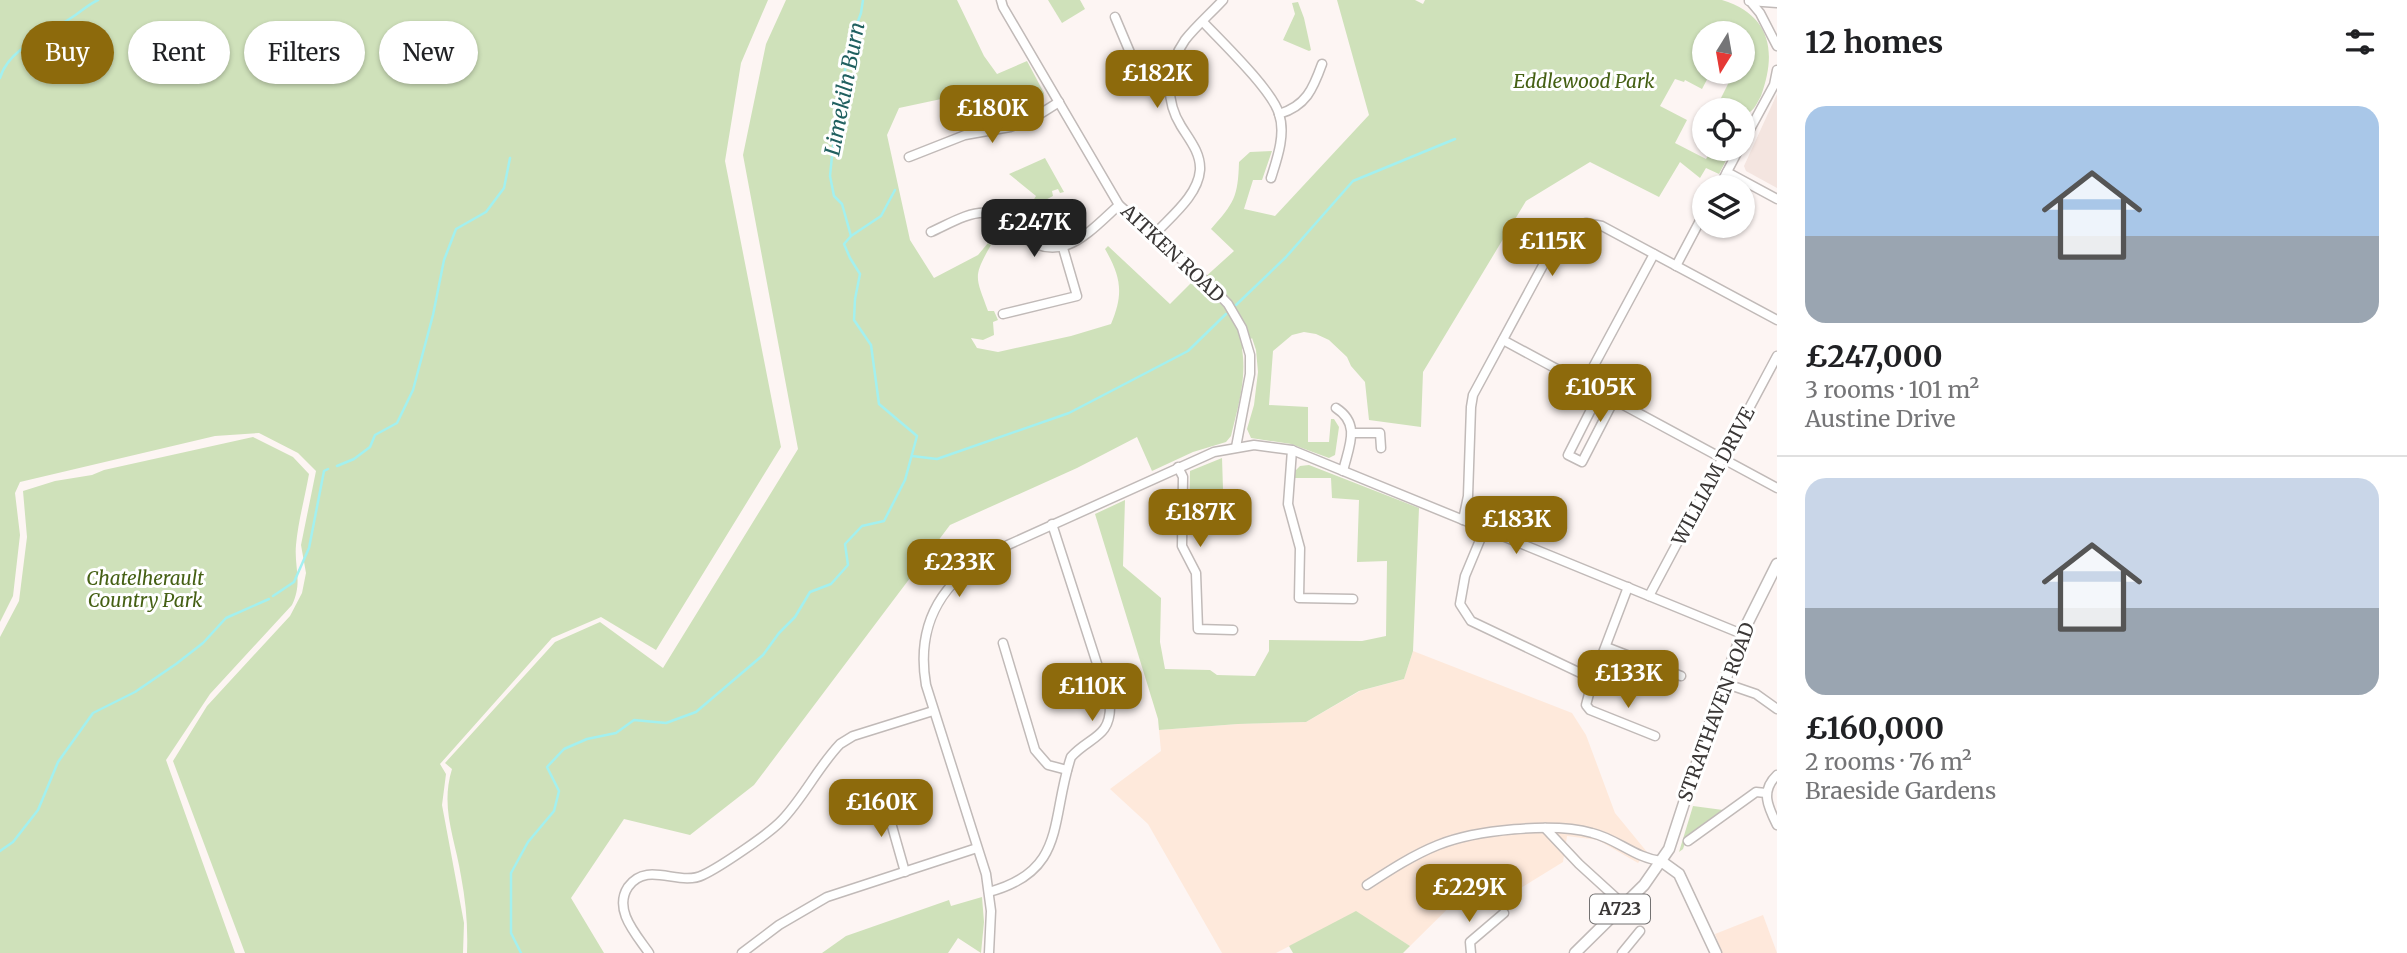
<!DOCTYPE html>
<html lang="en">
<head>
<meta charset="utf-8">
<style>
  :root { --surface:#fff; --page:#f2f2f2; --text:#202124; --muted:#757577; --line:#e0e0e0; --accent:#8d6a0c }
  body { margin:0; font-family:Merriweather,serif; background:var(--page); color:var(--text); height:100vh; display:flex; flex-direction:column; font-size:26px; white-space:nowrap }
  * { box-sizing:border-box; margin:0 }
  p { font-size:23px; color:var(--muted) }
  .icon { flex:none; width:38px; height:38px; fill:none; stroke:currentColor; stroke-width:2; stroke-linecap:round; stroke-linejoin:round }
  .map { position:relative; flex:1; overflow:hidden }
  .drawer { display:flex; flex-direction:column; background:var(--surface); width:630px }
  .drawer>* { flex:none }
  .banner { position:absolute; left:21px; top:21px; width:665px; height:63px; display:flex; gap:14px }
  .needle { width:46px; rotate:191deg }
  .fabs { position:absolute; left:1692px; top:21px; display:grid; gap:14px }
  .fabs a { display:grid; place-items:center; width:63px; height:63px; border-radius:50%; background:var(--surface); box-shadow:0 2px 5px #0004; font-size:35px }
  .price { position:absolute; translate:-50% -60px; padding:0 16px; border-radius:14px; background:var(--accent); color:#fff; font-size:23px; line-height:46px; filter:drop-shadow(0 2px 4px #0008) }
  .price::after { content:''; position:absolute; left:50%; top:42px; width:21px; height:16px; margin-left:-10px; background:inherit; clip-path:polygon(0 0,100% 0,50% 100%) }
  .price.current { background:#222; color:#fff }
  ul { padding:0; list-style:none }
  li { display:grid; align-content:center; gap:14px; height:371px; padding:0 28px }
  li+li { border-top:2px solid var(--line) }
  li span { display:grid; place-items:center; height:217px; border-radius:21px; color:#555 }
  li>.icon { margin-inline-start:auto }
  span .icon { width:126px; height:126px; fill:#fffc; stroke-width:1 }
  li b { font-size:30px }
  h2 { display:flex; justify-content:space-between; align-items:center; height:84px; padding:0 28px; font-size:30px }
  .tag { padding:0 24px; border-radius:32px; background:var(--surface); box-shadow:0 2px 5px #0004; font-size:24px; line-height:63px }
  .tag.current { background:var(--accent); color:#fff }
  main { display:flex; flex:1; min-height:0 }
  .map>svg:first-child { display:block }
  .commercial { fill:#fee8db }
  .industrial { fill:#fee9db }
  .built { fill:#f4e5e0 }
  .green { fill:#cfe1ba }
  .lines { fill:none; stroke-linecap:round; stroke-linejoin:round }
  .stream { stroke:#a3f0ef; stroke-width:2.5 }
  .minor-casing { stroke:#c1bab8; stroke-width:11 }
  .major-casing { stroke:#c1bab8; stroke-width:13 }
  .minor { stroke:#fff; stroke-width:8 }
  .major { stroke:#fff; stroke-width:10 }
  .labels { text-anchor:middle; stroke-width:6; stroke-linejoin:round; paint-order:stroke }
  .shield { fill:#fff; stroke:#747272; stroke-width:2 }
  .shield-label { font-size:18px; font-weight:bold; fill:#393635 }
  .park-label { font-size:19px; font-style:italic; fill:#456014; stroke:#fff }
  .street-label { font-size:19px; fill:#393635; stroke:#fff }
  .water-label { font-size:21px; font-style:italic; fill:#206060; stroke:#fff }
</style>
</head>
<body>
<main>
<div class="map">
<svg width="1777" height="953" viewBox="0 0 1777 953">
  <rect width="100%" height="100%" fill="#fdf5f3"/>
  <!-- commercial -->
  <path class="commercial" d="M1763,915l14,38h-55l-7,-19z"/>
  <!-- industrial -->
  <path class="industrial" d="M1413,651l159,62 14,22 29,78 32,39 -9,11 -40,-23 -31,-4 -4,26 -60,37 -17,-28 -76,75 -54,-34 -80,41h-54l-74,-129 -38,-35 51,-38 -2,-21 79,-6 68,-2 54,-31 44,-12z"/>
  <!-- built -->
  <path class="built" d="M1777,94v94l-31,-17 -2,-5z"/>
  <!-- green -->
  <g class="green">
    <path d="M0,0h768l-27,63 -16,98 56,286 -125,203 -55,-33 -49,21 -112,126 6,10 -4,31 22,118 -1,30h-218l-72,-192 34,-55 83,-90 12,-23 4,-20 -5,-28 15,-74 -18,-18 -39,-20 -44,3 -195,46 -5,11 5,42 -7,61 -13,26z"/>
    <path d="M786,0h171l27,56 13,18 30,-13 17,32 -2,13 -20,9 -15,-30 -108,23 -12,27 23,105 24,38 44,-23 10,-12 3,2c-19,33 -15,32 -3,66h6l4,9 -5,2 1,13 -11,5 -12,-2 6,10 21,4 73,-16 40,-12c13,-31 10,-47 -6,-75l3,-3 62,58 29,-29 4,4 31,-28 -23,-22c23,-26 27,-32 28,-67l11,-10 22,-1 -10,29h-9l-9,29 31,7 94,-101 -32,-115h78l8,4 2,-4h297c49,15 55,52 39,96 -5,9 -8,17 -18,19v-5h-9l-15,-8 15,-30h9v-39h-39v39h7l-9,17 -17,-9 -1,2 -9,-3 -15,27 27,14 -12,23 31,16 6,-10h20l-13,25 -13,-6 -6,10 -20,-16 -21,35 -69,-35 -64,39 -103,171 -2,55 -52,-7 -4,-38 -14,-16 -4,-9 -18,-17 -13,-6 -12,-2 -12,3 -19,16 -4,54 39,2v35h21l2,-23h3l5,8 -4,28 -6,3 -38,-14 -40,-6 -4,-9 7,-24 4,-33 -2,-22 -4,-12 -10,11c5,29 -4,58 -11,87l-5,6 -33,10 -41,19 -15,-34 -60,31 -127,57 -196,260 -64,50 -66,-16 -53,79 33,55h-137c1,-26 -1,-51 -6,-77 -6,-38 -21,-68 -9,-107l-7,-6 110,-121 45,-20 63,46 135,-219 -55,-294 23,-111z"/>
    <path d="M1048,0h32l5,9 -23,14z"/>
    <path d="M1298,2l6,16 7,32 -2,1 -26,-11 12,-26 -3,-11z"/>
    <path d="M1045,158l19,34 -4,1 -2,-4 -6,2 1,5 -19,10 -3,-2 5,-8 -27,-22z"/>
    <path d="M253,437l40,20 16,17c-4,23 -11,48 -13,71 -2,23 7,37 -4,60l-82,89 -44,66 69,193h-235v-316l19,-36 8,-64 -4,-46 32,-10 37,-6 12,-5z"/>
    <path d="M1222,458l2,62 -35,-1 1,-48z"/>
    <path d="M1309,465l110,43 -6,143 -9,28 -45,12 -53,31 -68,2 -79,6 -1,-11 -63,-205 30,-14 -2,66 38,32 -1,44 5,27 45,1 7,5 38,1 14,-25v-11l93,1 24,-5 1,-75 -30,1 2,-62 -27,-2 -1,-20h-36v-7l5,-5z"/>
    <path d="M1693,806l30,4 -36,27 -4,12 -4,3z"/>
    <path d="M982,897l2,25 -3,31 -23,-15 -10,15h-126l24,-17 103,-36 2,6z"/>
    <path d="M1356,911l54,35 -7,7h-110l-4,-7z"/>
  </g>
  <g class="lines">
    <!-- stream -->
    <g class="stream">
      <path d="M0,78c8,-29 47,-44 71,-60 10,-6 16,-13 27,-18"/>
      <path d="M851,236l30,-20 14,-26"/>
      <path d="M1236,305l50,-48 67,-76 102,-42"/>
      <path d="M912,456l25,3 132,-46 119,-62 38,-37"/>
      <path d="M337,466l17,-7 16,-12 5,-12 22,-12 16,-33 20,-75 11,-55 12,-31 30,-17 18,-24 6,-30"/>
      <path d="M273,596l21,-14 15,-34 15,-77 4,-2"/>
      <path d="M0,851l13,-9 25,-32 20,-48 35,-49 42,-21 41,-28 27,-21 23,-25 43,-19"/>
      <path d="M521,953l-10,-20v-60l17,-31 26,-31 5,-20 -12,-24 17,-18 23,-10 29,-6 18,-13 32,3 30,-11 67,-57 16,-22 16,-16 15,-25 21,-8 17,-19 -3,-21 17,-18 22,-5 21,-41 12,-44 -38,-32 -8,-59 -17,-25 1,-21 5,-25 -10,-16 -6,-14 7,-8 -9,-32 -8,-8 -4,-20 6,-60 15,-76 10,-27 2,-13"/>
    </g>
    <defs>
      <g id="minor">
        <path d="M1001,0l2,7 116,198 91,80 18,19 14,24 8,27v19l-14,73"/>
        <path d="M1749,1l28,2"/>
        <path d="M1750,1l10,12 17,33"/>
        <path d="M1115,17l19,45 6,10 29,9"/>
        <path d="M1203,22c18,19 70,69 76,92 7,20 -2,45 -8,64"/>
        <path d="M1279,114c27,-8 34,-25 43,-50"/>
        <path d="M1743,142l31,-57 3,-15"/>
        <path d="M909,157l56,-22 45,-8 22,-8 27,-17"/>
        <path d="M1727,172l50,27"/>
        <path d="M1719,187l20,-38"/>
        <path d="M931,232c16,-7 38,-21 56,-19 12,1 22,13 31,20 42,35 70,0 101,-28"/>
        <path d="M1154,235c16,-18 44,-39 46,-65 1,-17 -11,-31 -19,-44 -17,-27 -14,-60 4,-86 11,-14 26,-27 38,-40"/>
        <path d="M1676,266l28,-53"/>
        <path d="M1003,314l74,-18 -14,-48"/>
        <path d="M1503,340l274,148"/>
        <path d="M1584,384l70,-130"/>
        <path d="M1600,392l-32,63 14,7 32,-62"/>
        <path d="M1336,408c25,16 13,38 7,63"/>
        <path d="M1352,433h28l1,15"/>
        <path d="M1292,450l-4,54 12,44 -1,50 54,1"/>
        <path d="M1178,467l5,10 -1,69 14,27 2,56 35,1"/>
        <path d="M1463,520l5,-24 3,-89 2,-12 88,-163 25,-9 16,3 175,94"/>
        <path d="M1485,528l-20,48 -5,28 11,17 122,58"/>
        <path d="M1628,587l-35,92 -7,26 4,5 65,26"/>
        <path d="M1649,596l128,-240"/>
        <path d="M1003,643l32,107 13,15 19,5"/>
        <path d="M1606,647l75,29"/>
        <path d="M1724,683l32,11 21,15"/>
        <path d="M1777,775c-17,16 -9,32 0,50"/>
        <path d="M884,798l21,74"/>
        <path d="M1545,828l34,36 45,41"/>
        <path d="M1688,841l68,-49 10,1"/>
        <path d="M1367,885c23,-15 46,-30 71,-40 37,-15 115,-23 154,-12 25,6 43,25 69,28"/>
        <path d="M989,892c78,-21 61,-72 82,-135 19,-21 40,-19 39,-53l-58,-180"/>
        <path d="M649,953c-13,-19 -36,-43 -21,-66 19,-27 51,0 75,-12 17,-8 66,-41 79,-55 22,-23 36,-53 58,-76l13,-8 80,-25"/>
        <path d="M742,953l37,-28 48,-28 150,-49"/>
        <path d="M989,953l2,-42 -5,-37 -60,-189c-11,-64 18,-107 73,-136l215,-97 40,-7 38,5 450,184"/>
        <path d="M1471,953l-1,-11 34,-29"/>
        <path d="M1622,953l18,-22"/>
      </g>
      <g id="major">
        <path d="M1661,861l18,13 37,79"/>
        <path d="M1575,953l69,-68 25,-36 46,-141 27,-74 35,-70"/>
      </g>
    </defs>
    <!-- minor casing -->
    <use href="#minor" class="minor-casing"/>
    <!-- major casing -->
    <use href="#major" class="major-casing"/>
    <!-- minor -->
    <use href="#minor" class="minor"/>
    <!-- major -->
    <use href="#major" class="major"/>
  </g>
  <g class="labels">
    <!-- shield labels -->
    <rect class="shield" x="1590" y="894.5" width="60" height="29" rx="5"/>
    <g class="shield-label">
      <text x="1620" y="915">A723</text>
    </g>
    <!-- park labels -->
    <g class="park-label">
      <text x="1584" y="88">Eddlewood Park</text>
      <text x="145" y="585">Chatelherault<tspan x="145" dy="22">Country Park</tspan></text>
    </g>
    <!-- street labels -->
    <g class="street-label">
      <text transform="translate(1173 253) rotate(43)" y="7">AITKEN ROAD</text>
      <text transform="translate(1713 476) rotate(-62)" y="7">WILLIAM DRIVE</text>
      <text transform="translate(1716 712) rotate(-70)" y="7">STRATHAVEN ROAD</text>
    </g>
    <!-- water labels -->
    <g class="water-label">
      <text transform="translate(845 89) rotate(-79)" y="7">Limekiln Burn</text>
    </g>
  </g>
</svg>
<div class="fabs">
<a><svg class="needle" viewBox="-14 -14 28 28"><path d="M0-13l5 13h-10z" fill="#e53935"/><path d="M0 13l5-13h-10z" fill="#757577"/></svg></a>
<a><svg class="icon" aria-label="locate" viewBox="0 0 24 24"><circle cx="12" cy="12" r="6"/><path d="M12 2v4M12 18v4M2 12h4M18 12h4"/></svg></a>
<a><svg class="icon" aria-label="layers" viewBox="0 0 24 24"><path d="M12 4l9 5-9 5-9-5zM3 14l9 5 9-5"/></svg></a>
</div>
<b class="price" style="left:1157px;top:110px">£182K</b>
<b class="price" style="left:992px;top:145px">£180K</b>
<b class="price current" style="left:1034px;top:259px">£247K</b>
<b class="price" style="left:1552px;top:278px">£115K</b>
<b class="price" style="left:1600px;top:424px">£105K</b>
<b class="price" style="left:1200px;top:549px">£187K</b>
<b class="price" style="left:1516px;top:556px">£183K</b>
<b class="price" style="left:959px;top:599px">£233K</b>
<b class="price" style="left:1628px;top:710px">£133K</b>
<b class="price" style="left:1092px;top:723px">£110K</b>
<b class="price" style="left:881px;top:839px">£160K</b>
<b class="price" style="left:1469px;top:924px">£229K</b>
<div class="banner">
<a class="tag current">Buy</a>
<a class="tag">Rent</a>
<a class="tag">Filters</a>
<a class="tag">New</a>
</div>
</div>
<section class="drawer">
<h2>12 homes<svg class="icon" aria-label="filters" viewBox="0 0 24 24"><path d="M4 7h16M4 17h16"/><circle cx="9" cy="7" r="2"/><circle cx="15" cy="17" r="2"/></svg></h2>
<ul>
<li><span style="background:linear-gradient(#a9c7e8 60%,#9aa5b1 0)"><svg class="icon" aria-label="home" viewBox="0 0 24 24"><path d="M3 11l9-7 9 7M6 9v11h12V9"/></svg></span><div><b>£247,000</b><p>3 rooms · 101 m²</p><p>Austine Drive</p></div></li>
<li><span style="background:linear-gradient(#c9d6e8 60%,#9aa5b1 0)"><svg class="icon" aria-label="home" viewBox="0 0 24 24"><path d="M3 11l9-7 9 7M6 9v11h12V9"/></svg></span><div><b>£160,000</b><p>2 rooms · 76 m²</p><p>Braeside Gardens</p></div></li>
</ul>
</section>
</main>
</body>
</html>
